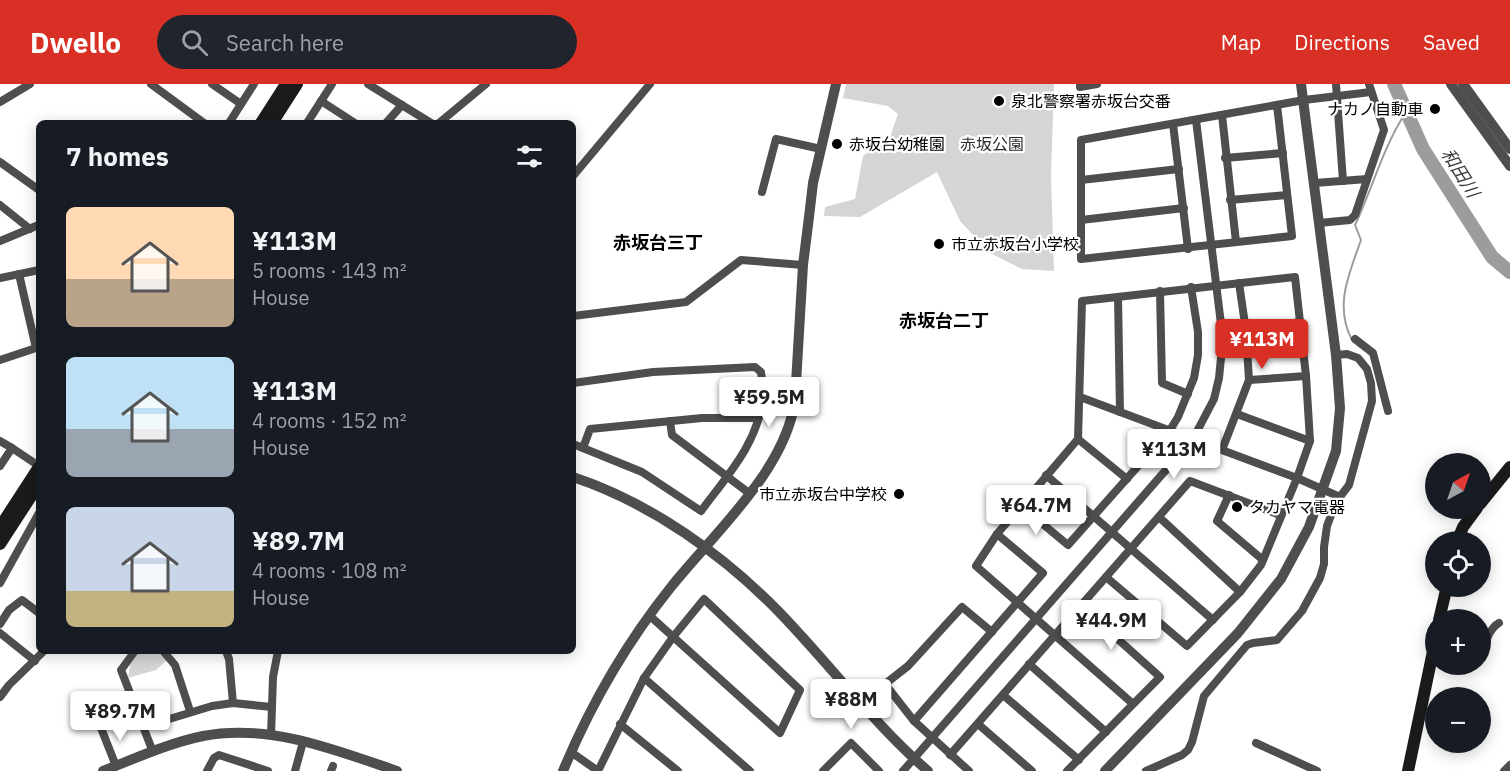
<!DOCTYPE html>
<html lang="en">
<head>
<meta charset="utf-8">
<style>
  :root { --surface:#171b24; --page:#20242c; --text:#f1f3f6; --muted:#9ea1a6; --accent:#d93025 }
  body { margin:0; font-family:"IBM Plex Sans","Noto Sans JP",sans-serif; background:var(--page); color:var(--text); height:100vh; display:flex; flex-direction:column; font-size:22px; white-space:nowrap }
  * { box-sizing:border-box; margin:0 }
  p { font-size:20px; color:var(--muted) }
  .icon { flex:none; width:33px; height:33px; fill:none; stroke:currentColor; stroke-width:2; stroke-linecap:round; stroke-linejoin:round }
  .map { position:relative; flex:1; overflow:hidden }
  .details { position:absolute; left:36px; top:36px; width:540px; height:534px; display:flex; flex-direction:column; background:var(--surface); border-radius:9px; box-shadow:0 3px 15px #0003 }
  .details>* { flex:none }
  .needle { width:39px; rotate:40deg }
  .controls { position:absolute; left:1425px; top:369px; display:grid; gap:12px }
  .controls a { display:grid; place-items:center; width:66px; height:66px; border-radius:50%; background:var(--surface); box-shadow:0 3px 15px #0003; font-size:30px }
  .price { position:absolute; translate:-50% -51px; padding:0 14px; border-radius:6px; background:#fff; color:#222; font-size:20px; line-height:39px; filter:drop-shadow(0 2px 3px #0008) }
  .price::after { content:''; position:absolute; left:50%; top:36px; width:18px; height:14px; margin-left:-9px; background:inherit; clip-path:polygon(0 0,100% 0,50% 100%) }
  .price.active { background:var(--accent); color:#fff }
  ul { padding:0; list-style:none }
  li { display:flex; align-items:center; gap:18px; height:150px; padding:0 30px }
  li span { display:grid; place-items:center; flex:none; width:168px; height:120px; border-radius:9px; color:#555 }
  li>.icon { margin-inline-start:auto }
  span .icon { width:72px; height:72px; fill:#fffc; stroke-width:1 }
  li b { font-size:26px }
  h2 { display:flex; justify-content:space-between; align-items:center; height:72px; padding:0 30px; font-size:26px }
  header { display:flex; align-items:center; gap:36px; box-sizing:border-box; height:84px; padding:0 30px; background:var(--accent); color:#fff }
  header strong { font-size:28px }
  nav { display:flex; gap:33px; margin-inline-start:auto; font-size:21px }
  .search { width:420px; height:54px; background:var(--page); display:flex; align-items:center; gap:15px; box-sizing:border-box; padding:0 21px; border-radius:33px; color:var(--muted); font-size:22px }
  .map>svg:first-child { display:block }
  .green { fill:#d5d5d5 }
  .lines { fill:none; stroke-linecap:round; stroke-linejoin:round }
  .stream { stroke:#9c9c9c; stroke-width:2 }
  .river { stroke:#9c9c9c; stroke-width:14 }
  .minor { stroke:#4e4e4e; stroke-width:8 }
  .tertiary { stroke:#4e4e4e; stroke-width:10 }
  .secondary { stroke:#1b1b1b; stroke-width:12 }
  .poi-dot { fill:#000; stroke:#fff; stroke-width:2 }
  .labels { text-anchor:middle; stroke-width:4.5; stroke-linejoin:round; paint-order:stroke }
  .poi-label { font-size:16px; fill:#000; stroke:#fff; text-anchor:start }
  .park-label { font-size:16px; fill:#2c2c2c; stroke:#fff }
  .water-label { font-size:18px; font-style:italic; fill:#3d3d3d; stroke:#fff }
  .neighbourhood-label { font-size:18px; font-weight:bold; fill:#000; stroke:#fff }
</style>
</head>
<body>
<header>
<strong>Dwello</strong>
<div class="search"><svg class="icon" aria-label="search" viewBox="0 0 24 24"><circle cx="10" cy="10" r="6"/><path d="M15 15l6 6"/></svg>Search here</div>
<nav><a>Map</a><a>Directions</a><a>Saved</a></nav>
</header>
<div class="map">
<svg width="1510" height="687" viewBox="0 0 1510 687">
  <rect width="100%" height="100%" fill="#fff"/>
  <!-- green -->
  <g class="green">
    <path d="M846,0h208l-3,92 3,95 -32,-2 -32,-16 -30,-32 -23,-49 -77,45 -36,-1 1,-9 30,-8 8,-43 27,-19 8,-23 -10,-8 -45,-8z"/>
    <path d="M140,567h16l11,9 -11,10 -28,8 2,-13z"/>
  </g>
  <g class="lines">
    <!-- stream -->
    <path class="stream" d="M1352,256c-18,-34 -3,-66 9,-100l-6,-15c18,-38 28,-78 51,-113"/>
    <!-- river -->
    <path class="river" d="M1394,0l29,65 69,108 18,15"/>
    <!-- minor -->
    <g class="minor">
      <path d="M151,0l53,39"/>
      <path d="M212,0l29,20"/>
      <path d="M368,0l63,39"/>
      <path d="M1080,0v3l17,-3"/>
      <path d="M1336,0l7,97"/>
      <path d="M321,17l34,22"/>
      <path d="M0,18l30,-18"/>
      <path d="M1277,21l15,131 -211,23v-119l223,-40 67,-8"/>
      <path d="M1222,31l14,127"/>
      <path d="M229,39l25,-39"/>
      <path d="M307,39l25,-39"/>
      <path d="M386,39l16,-18"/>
      <path d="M439,39l47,-39"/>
      <path d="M1173,40l15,125"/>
      <path d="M1225,74l58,-5"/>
      <path d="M0,78l39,28"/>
      <path d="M573,92l77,-92"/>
      <path d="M1081,96l98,-11"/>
      <path d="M1315,99l52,-4"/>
      <path d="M762,108l14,-53 45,10"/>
      <path d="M1230,116l57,-5"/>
      <path d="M0,121l30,24"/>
      <path d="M1081,136l103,-12"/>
      <path d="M1319,139l31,-3 5,-5 29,-85 -15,-46"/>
      <path d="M0,157l36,-15"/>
      <path d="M19,190l17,74"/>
      <path d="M0,194l39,-8"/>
      <path d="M1160,207l2,92 26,11"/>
      <path d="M1118,213l2,115"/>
      <path d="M573,232l113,-14 55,-42 62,5"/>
      <path d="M1246,247l54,-9"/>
      <path d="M1355,255l18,14 15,58"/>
      <path d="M0,276l39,-13"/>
      <path d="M1249,296l57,-4"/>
      <path d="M573,299l80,-11 102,-5 6,5c1,8 3,16 2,24 -4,46 -36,80 -62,115l-59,-39 -69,-28"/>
      <path d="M1080,313l217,81 43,19"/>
      <path d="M1237,330l73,27"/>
      <path d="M670,337l2,14 77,58"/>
      <path d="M1078,355l49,40"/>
      <path d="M0,357l12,7"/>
      <path d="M583,364l7,-19 112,-11h56"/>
      <path d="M1222,366l27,-70 -3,-49 -7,-48"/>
      <path d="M0,382l12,-18 27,18"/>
      <path d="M1046,391l167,145"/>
      <path d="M1229,411l-12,26 46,39"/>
      <path d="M1021,422l47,39 102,-115 8,-13 16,-39 4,-23v-23l-7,-45"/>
      <path d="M1159,433l81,75"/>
      <path d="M1106,493l81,69 53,-54 21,-27 36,-87 13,-37 -4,-65 -11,-99 -213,24 -4,138 -81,95 -21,32 156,137"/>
      <path d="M0,499l39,-70"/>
      <path d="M0,540l9,-14 13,-10 17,13"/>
      <path d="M0,549l35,28"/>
      <path d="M135,567l-14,19 32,82"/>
      <path d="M163,567l12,14 15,46"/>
      <path d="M226,567l3,8 4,44"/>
      <path d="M1480,573c5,-11 8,-28 19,-34"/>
      <path d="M1029,580l77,68"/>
      <path d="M1451,583l12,1 9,-4"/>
      <path d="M644,594l106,93"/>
      <path d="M1003,611l76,65"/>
      <path d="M0,613l9,-12 35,-34"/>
      <path d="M914,637l129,-148 -46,-39"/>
      <path d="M620,640l58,47"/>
      <path d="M978,640l54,47"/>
      <path d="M143,643l69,-21 21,-3 39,4"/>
      <path d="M101,644l15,38"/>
      <path d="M271,651l2,-58 5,-26"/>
      <path d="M1256,659l61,28"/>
      <path d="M571,668l27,19 46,-93 29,-41 31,-38 96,91 -20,43 -130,-117"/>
      <path d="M950,671l240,-274 90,34"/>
      <path d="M207,687l7,-13 5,-3 49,16"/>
      <path d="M295,687l8,-29"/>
      <path d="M331,687l2,-5"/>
      <path d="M823,687l28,-28 28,28"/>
      <path d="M903,687l290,-332 21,-40 5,-21 3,-30 -1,-24 -25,-204"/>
      <path d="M969,687l-55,-50 -29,-37 23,-18 54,-59 30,25"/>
      <path d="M1067,687l93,-94 -79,-71"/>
      <path d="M1146,687l36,-16 6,-5 4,-8 12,-46 43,-51 6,-2 24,-3 25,-29 18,-33 4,-14v-17l3,-21 9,-24 13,-17 23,-84 -1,-18 -4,-14 -9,-11 -11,-4 -11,1"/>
      <path d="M1504,687l6,-6"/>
    </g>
    <!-- tertiary -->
    <g class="tertiary">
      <path d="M1451,0l59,82"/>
      <path d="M1463,0l47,65"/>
      <path d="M573,393c78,26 151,78 208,137 50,52 93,110 147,157"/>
      <path d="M103,687c33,-13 66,-28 100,-35 66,-13 133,14 194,35"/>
      <path d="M563,687c27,-65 64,-129 108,-184 43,-54 115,-117 124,-187l8,-135 6,-48 4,-34 23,-99"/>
      <path d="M1105,687l133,-138 43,-54 28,-52 27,-76 4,-43 -4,-53 -35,-271"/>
    </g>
    <!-- secondary -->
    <g class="secondary">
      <path d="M261,39l25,-39"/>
      <path d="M272,39l25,-39"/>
      <path d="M1480,420l30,-37"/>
      <path d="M0,443l39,-60"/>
      <path d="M1457,458l6,-15 14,-19"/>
      <path d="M0,460l39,-60"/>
      <path d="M1439,536l8,-34"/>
      <path d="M1408,687l28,-134"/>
    </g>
  </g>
  <!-- markers -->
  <g class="poi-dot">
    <circle cx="999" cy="17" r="6"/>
    <circle cx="1435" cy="25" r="6"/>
    <circle cx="837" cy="60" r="6"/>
    <circle cx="939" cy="160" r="6"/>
    <circle cx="899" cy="410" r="6"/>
    <circle cx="1237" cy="423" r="6"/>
  </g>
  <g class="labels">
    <!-- poi labels -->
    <g class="poi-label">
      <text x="1011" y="23">泉北警察署赤坂台交番</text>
      <text x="1423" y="31" text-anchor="end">ナカノ自動車</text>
      <text x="849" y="66">赤坂台幼稚園</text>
      <text x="951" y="166">市立赤坂台小学校</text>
      <text x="887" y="416" text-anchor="end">市立赤坂台中学校</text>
      <text x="1249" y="429">タカヤマ電器</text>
    </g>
    <!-- park labels -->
    <g class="park-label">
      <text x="992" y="66">赤坂公園</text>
    </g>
    <!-- water labels -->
    <g class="water-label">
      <text transform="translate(1460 89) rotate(58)" y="6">和田川</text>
    </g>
    <!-- neighbourhood labels -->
    <g class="neighbourhood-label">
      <text x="658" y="165">赤坂台三丁</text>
      <text x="944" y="243">赤坂台二丁</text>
    </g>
  </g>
</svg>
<div class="controls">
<a><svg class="needle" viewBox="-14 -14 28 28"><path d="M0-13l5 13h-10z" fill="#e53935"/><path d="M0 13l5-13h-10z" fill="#9ea1a6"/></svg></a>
<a><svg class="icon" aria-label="locate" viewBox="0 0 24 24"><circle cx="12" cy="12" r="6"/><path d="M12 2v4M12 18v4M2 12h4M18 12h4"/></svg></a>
<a>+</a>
<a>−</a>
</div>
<b class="price active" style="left:1262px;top:286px">¥113M</b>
<b class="price" style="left:769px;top:344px">¥59.5M</b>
<b class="price" style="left:1174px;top:396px">¥113M</b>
<b class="price" style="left:1036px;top:452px">¥64.7M</b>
<b class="price" style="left:1111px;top:567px">¥44.9M</b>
<b class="price" style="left:851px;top:646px">¥88M</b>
<b class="price" style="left:120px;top:658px">¥89.7M</b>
<section class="details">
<h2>7 homes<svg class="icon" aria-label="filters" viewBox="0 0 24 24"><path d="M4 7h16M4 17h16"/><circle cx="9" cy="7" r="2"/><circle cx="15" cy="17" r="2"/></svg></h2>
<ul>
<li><span style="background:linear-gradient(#ffd9b3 60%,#b9a48a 0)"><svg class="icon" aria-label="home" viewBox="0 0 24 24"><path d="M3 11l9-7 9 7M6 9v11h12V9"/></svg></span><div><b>¥113M</b><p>5 rooms · 143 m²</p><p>House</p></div></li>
<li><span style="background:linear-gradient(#bfe0f5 60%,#9aa5b1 0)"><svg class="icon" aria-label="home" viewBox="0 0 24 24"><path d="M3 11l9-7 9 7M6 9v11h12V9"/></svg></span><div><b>¥113M</b><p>4 rooms · 152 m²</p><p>House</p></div></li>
<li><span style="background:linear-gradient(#c9d6e8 70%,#c2b280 0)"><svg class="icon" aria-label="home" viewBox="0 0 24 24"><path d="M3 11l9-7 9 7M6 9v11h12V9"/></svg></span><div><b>¥89.7M</b><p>4 rooms · 108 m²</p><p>House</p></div></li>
</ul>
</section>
</div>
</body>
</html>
